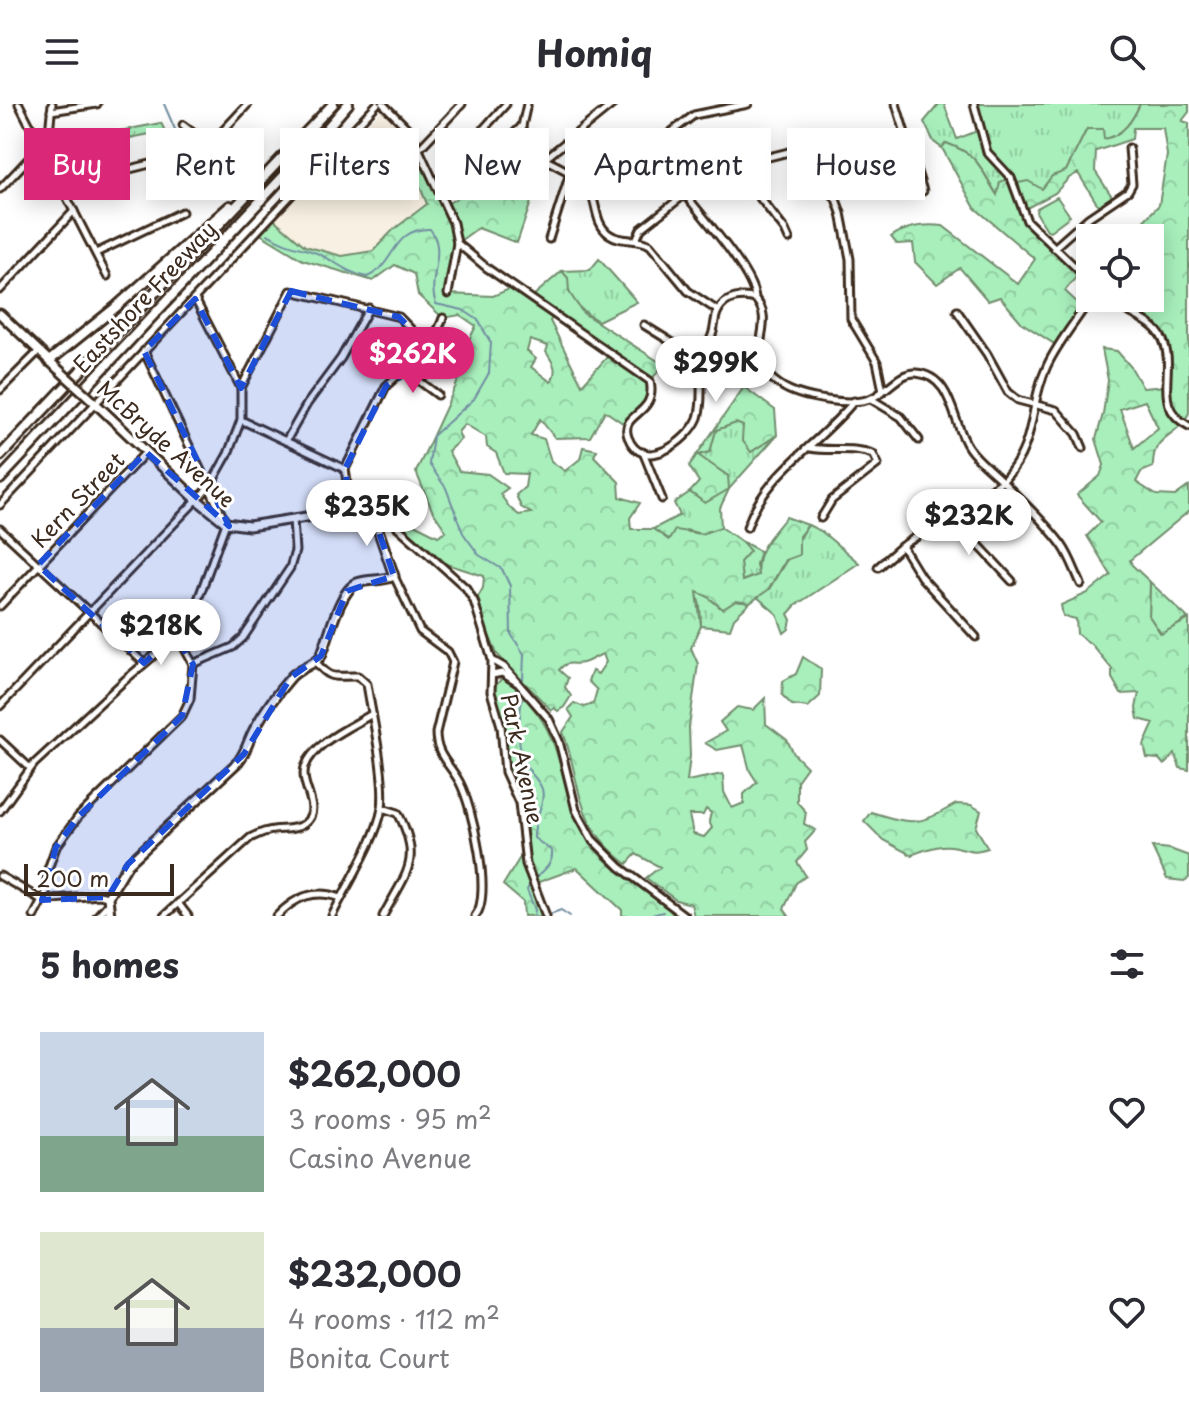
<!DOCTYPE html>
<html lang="en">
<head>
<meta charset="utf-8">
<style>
  :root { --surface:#fff; --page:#f7f7f7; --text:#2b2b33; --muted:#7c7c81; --accent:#db2777 }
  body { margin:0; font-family:"Playpen Sans",sans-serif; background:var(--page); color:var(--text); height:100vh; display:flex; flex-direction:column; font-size:30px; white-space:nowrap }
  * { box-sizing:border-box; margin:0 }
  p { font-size:26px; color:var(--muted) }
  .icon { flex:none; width:44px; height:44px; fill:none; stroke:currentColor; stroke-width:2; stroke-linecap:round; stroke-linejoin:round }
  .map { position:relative; height:812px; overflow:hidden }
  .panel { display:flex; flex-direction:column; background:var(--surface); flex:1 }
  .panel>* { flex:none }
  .banner { position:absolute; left:24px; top:24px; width:1142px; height:72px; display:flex; gap:16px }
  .buttons { position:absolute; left:1076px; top:120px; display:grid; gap:16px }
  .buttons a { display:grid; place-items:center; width:88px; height:88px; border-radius:0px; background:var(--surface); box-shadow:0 4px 20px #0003; font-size:40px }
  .scale { position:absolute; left:24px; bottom:20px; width:150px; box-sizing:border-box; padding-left:8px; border:4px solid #3b2a1e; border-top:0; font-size:22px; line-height:28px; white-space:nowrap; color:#3b2a1e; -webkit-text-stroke:6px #fff; paint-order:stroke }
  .price { position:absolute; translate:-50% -68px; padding:0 18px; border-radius:28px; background:#fff; color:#222; font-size:26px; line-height:52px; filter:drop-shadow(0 2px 4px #0008) }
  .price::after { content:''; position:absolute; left:50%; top:48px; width:24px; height:18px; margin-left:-12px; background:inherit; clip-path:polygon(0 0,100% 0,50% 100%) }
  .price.on { background:var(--accent); color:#fff }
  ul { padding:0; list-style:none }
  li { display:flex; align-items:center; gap:24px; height:200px; padding:0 40px }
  li span { display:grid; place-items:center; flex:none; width:224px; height:160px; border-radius:0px; color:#555 }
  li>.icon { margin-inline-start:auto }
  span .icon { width:96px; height:96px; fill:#fffc; stroke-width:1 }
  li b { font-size:34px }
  h2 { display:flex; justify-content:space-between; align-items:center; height:96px; padding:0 40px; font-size:34px }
  .chip { padding:0 28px; border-radius:0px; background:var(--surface); box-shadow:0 4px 20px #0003; font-size:28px; line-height:72px }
  .chip.on { background:var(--accent); color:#fff }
  header { display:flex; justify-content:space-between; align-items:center; height:104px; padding:0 40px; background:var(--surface); font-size:36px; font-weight:700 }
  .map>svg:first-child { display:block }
  .built { fill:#f8f0e2 }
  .grass { fill:url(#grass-tufts); stroke:#728c6d; stroke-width:2 }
  .forest { fill:url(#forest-crowns); stroke:#728c6d; stroke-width:2; fill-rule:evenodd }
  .green { fill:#a8efbc; stroke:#728c6d; stroke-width:2 }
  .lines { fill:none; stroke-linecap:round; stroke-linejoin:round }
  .stream { stroke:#728ea0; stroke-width:2 }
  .minor-casing { stroke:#3b2a1e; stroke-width:11 }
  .major-casing { stroke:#3b2a1e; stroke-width:13 }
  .highway-casing { stroke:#3b2a1e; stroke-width:14 }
  .minor { stroke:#fff; stroke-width:5 }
  .major { stroke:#fff; stroke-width:7 }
  .highway { stroke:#fff; stroke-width:8 }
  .major-bridge-casing { stroke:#3b2a1e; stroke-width:13; stroke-linecap:butt }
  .major-bridge { stroke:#fff; stroke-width:7 }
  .marked { fill:#1d4ed8; fill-opacity:0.2; stroke:#1d4ed8; stroke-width:6; stroke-dasharray:16 10; stroke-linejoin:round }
  .labels { text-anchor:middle; stroke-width:6; stroke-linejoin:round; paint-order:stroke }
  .street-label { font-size:22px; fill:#3b2a1e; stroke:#fff }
</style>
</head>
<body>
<header><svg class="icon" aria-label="menu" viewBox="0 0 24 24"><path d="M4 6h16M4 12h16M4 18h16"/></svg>Homiq<svg class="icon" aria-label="search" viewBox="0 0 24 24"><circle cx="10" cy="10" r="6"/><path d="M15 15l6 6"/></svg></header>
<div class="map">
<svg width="1189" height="812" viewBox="0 0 1189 812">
  <defs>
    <pattern id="grass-tufts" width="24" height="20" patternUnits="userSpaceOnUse" patternTransform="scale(2)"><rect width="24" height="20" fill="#a8efbc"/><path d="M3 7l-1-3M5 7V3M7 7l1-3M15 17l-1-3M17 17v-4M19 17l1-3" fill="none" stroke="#92cda1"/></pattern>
    <pattern id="forest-crowns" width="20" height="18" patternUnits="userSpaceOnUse" patternTransform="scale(2)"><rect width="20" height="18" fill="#a8efbc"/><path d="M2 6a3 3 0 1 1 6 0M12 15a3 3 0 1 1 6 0" fill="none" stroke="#92cda1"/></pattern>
  </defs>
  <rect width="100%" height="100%" fill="#fff"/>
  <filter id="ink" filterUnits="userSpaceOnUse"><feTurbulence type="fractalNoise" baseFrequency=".0125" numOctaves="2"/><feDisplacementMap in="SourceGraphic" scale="16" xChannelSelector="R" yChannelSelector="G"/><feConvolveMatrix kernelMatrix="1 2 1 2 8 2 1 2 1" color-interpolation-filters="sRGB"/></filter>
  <g filter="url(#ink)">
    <!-- built -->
    <path class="built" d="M382,5l22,22 14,28 -8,3 16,42 -34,25 -19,22 -31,5 -37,-10 -30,-27z"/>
    <!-- grass -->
    <g class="grass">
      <path d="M939,0h5l13,35 23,-9 -6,-26h166c-7,16 -17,32 -36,35l-17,-10 -21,42 -14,5 -10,13 -44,7c-19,-29 -17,-40 -52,-53l-4,5 -8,-6 -10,-20z"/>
      <path d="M161,19l4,8 -111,22 3,-10z"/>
      <path d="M599,155l38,43 -39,19c-12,-7 -25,-16 -29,-30 -3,-9 -1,-13 -7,-20l28,-1z"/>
      <path d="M736,319l8,3 7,26 26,-17 -48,54 -9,19 1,19 -20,7 -15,-4 -17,10 -16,-11 27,-14 -6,-12 16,-11 15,11 23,-27 -31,-21 13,-3 6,-22z"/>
      <path d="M808,421l13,6 38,32 -63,42 -8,9 3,6 -2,9 -5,4 -7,-19 -21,-18 13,-7z"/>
      <path d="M741,437l19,10 -4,13 2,11 -16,6 -2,-19 9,-11z"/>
      <path d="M1150,478l38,36 -26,17 -13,-19z"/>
      <path d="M696,487l11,5 15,13 14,-8 14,2 -16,15 -4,11 -29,-3 -1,-20z"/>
    </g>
    <!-- forest -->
    <g class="forest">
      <path d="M1140,0h49v8l-7,9 7,2v290c-12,26 -37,20 -36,54l-12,5 -5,10 20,13 19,1 14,-10v25l-59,49 2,5 18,17 -1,34 12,18 28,-15v151l-9,-2 -5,-14 -11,11 -5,-6 -12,-1 -3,-13 10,-22 -16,-4 -2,-11 3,-15 -18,1 -9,-16v-9l-21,-25 -14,-10 -1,-15 -13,-3 -2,-11 27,-12 23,-18 -24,-39 14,-14 -24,-27 23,-19 4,-11 -8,-26 7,-25 5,-34 -6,-31 15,2 14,16 12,21 23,-2c0,-60 -10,-58 -58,-88h42v-60h-23l32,-33 8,-50 -4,-27h-30l-1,11 -36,12 -1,20 20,30 -14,9 -23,-37 -9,5 -14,15 -34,18 6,10 53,51 -15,19 19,18 -25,38 -37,-24 -22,-26 -12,4 -28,-33 -23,16 -22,-22 -2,-19 -16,1 -6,-7c15,-11 34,-13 52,-11l75,58 17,-25 -60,-51 -33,-60 4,-5c35,13 32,23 51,52l3,-13 11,-4 2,6 15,-3 14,8 10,-13 14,-5 21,-42h16l1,10c19,-3 29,-19 36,-35zM1145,297l13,27 -24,20 -14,-39z"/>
      <path d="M423,54l22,47 49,-29 40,17 -17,50 -39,-15 -21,15 -9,51 45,2 21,-9 19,9 29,-25 6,7 1,14 14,21 81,52 -14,16 3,13 -26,32 -22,-15 -15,26 -35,1 -15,-19 -9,16 13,4 7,22 14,10 15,-12 3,-12 14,3 -3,6 25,26 1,15 20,6 -10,15 1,11h22l16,11 6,-10 26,4 20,-7 20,14 9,10 -10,11 2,19 16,-6c-4,-24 14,-40 28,-58l22,8 -9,11v19l-14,5 -16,29 -19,14 -14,-2 -13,8 -16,-13 -10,-4 4,34 -10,22 7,16 -9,63 1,29 -3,25 36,-7 1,18 8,16 12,-5v-9l13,-12 -7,-11 -7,-26 -26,5 -12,-7 21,-12 -6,-9 17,-15 16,3 12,-12 1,26 21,16 7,14 13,13 -10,14v21l9,10 -2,12 12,6 -11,12 2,8 -10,12 9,14 -10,7 -12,26 5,7h-95l-3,-12 -15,-4 -30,-22 14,-11 -24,-13 -9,10c-54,-41 -44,-76 -64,-132l10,-15 -5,-8 6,-6 10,4 9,-3 4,-14 -9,-9 4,-10 6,3 8,-12 -3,-8c-6,2 -13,7 -20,9 -11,3 -15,-4 -24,7l9,8 -3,9 6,9 -7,11 -6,4 -4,-3 -3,2 -54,-56 -12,-28 -7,-29 5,-9 1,-12 -37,-12 -50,-43 3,-4 38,19 8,-5 -14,-21 -16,-38 56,-121 -6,-5 10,-20 -16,-11 -17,3 -25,-23 -4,-21 -19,-9 -22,16 -70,-21 -46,-28 14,-15 34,29 37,10 31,-5 20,-21 34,-26 -17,-42zM554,211l55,40 -27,30 -32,-64zM530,236l18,6 -2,6c8,12 12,17 5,30l-20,-15 5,-8 -9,-8zM465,320l21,13 1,10 9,6 8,20 23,1 -2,13 -9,8 5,12 10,6 -12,2 -9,-7 -10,-14 8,-6 -20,-14 -29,-3 -11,-20 13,-12 -3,-7zM706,705l5,4 -2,8 3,7 -8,9 -11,-3 -4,-19h14z"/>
      <path d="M744,283l31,23 2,25 -26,17 -9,-12 1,-14 -7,-3 -20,7 -6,22 -12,3 30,21 1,13 -24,14 -15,-11 9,-10 -10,-16z"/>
      <path d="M803,553l18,12 -1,27 -12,11 -16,-2 -10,-10 1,-14 13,-7z"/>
      <path d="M503,573c10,7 18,16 26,26 39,43 28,88 57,134 19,30 55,50 83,72l5,7h-52v-6l-45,-42 -44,16 13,32h-22l-1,-14 -20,-17 21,-34 -7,-48 -17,-43 -1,-33 -9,-35z"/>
      <path d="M956,700l15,1 10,6 -5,17 12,20c-17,5 -16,2 -32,-1 -15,-4 -31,3 -45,8l-28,-15 -19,-19 7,-9c42,13 47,14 85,-8z"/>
      <path d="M1152,743l18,2 19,7v22l-5,3 -17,-2z"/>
    </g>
    <!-- green -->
    <path class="green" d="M1057,93l13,19 -20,15 -3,-1 -11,-18 1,-4z"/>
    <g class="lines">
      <!-- stream -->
      <g class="stream">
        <path d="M164,0l29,67 11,16 19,8"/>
        <path d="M268,130c20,14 35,12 53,21 18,9 25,17 46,22 29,-11 24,-49 63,-48 18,23 -4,49 6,75l27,6 15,10 13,23 -2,30 -15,26 -41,37 -4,28 17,24 17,45 16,22 23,14 8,17 1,48 13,20 -1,26"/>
        <path d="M522,594c-3,22 -7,49 5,69 4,8 12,13 15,22 4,14 -9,30 -8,49l18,13c2,19 -19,23 -25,39l8,20 -1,6"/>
        <path d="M550,810l11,-4 9,6"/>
        <path d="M648,812l15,-4"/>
      </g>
      <defs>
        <g id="minor">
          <path d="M19,0l88,172"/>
          <path d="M383,0l28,28 42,91 4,20 -9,51"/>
          <path d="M527,0l-5,22 1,16c16,20 44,24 62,42 14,14 7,38 24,50 13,9 28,3 41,11l38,46 30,20"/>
          <path d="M896,0l27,87"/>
          <path d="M974,0l13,48 24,26 16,43 63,60"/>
          <path d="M51,7l46,-7"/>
          <path d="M183,21l13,10 9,15 43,-46"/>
          <path d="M471,39l35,-39"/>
          <path d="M419,45l43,-45"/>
          <path d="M801,46l35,49 5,14 9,46 1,60 26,43 6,29"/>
          <path d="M491,52l31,-30"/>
          <path d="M546,54l67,-54"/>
          <path d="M735,62l50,64 4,9"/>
          <path d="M62,82l92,-23"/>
          <path d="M0,85l36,-38 12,-9 4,-38"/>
          <path d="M591,89l103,-78 54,-11"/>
          <path d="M685,90c17,22 70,81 70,105"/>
          <path d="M549,135l21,-66"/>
          <path d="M636,136l5,-11 71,-56 12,-5 121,-30"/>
          <path d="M457,139l30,25 163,113c8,35 -31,31 -22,56 14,37 60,5 70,-19 6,-18 1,-36 4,-55 1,-9 7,-19 10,-28 3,-7 2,-17 6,-24 7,-14 24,-16 37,-12 25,25 -18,58 25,86 19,13 74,23 94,12 14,-7 26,-25 42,-24 38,3 36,52 53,75 9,13 23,23 35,35 19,19 42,40 58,62 8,11 13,26 19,39"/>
          <path d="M1054,144l34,-30 40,-27 4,-7 -3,-36"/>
          <path d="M96,149l86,-41"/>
          <path d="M0,186l74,-79"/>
          <path d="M1108,194c16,16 45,20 55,42 14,31 -13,66 26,86"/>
          <path d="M195,195l46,89"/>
          <path d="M957,207l30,43 21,38 10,8 38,10 21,24 6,14"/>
          <path d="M644,221l58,36"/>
          <path d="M406,267l32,24"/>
          <path d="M0,286l39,-39"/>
          <path d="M871,295l30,18 18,23"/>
          <path d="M241,316l104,49"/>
          <path d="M286,337l21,-37 34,-46 28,-50"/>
          <path d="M810,344c22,4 41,-2 63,6l5,10 -46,36 -11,18"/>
          <path d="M643,348l19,47"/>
          <path d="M0,401l377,-401"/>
          <path d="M351,406l-6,-41 41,-83 10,-9 27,-16c4,-16 15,-27 20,-43"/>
          <path d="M955,407l6,15 51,55"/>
          <path d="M373,408l20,11 52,46 21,19 8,13 18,59 -1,32 10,34 4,46 14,31 7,61 20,52"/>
          <path d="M747,423c19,-55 72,-82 107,-126"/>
          <path d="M0,425l144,134"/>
          <path d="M902,442l19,31 55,60"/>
          <path d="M878,463l24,-21 101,-65c36,-40 24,-72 44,-115 11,-24 30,-46 44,-68"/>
          <path d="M394,472l26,55 28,21 5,10 -17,71c0,23 14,31 24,50 12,23 33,113 15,133"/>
          <path d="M0,502l146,-154"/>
          <path d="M178,532l15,28"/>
          <path d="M492,556l12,7 45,52 10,22 17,69 16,29 28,28 65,49"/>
          <path d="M316,558c16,20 20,13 42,14l9,8c5,32 19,94 15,124 -5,31 -36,79 -50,108"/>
          <path d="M492,571l10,-2 14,9"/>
          <path d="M0,602l210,-220 18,-32 13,-34v-32l50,-97 108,26 28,29"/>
          <path d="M0,636l30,28"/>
          <path d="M382,704l16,5c25,48 8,60 -15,103"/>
          <path d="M0,707l34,-47 91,-84 63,-53 38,-104 -82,-172"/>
          <path d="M0,772l42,24 57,-5 9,2"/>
          <path d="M178,799l10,13"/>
          <path d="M34,812l12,-23 2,-24 8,-22 22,-30 104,-101 8,-17 3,-35 40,-17 10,-9 47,-70 5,-17 -2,-32"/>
          <path d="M97,812l11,-12"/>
          <path d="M164,812l86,-78c6,-3 12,-6 18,-7 11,-3 26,0 36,-7 20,-15 -5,-37 1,-57 9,-25 46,-40 67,-53"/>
          <path d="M277,812c18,-19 38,-28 64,-18"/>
        </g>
        <g id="major">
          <path d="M0,210l58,55"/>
          <path d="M92,296l104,99 30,24 23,3 102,-16 21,2 22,64c-12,6 -24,2 -37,7 -18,8 -28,54 -36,73 -8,10 -21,11 -30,21 -13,15 -27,34 -36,51 -7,12 -8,23 -17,34l-110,102 -20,33 2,19"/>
        </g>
        <g id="highway">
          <path d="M49,257l66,-53 115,-102"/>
          <path d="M0,352l333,-352"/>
          <path d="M0,375l308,-329 40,-46"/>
        </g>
      </defs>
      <!-- minor casing -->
      <use href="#minor" class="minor-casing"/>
      <!-- major casing -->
      <use href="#major" class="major-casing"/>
      <!-- highway casing -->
      <use href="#highway" class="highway-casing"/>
      <!-- minor -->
      <use href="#minor" class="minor"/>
      <!-- major -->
      <use href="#major" class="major"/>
      <!-- highway -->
      <use href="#highway" class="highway"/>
      <defs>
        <path id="major-bridge" d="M58,265l34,31"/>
      </defs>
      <!-- major-bridge casing -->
      <use href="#major-bridge" class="major-bridge-casing"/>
      <!-- major-bridge -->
      <use href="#major-bridge" class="major-bridge"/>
    </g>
  </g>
  <!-- marked area -->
  <path class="marked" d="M291,187l108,26 28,29 -4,15 -37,25 -41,83 6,41 21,2 22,64 -47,15 -26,65 -30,21 -47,77 -116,110 -20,33 -66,3 14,-53 22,-30 104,-101 11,-52 -18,-28 -31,27 -106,-98 108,-113 83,74 -85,-175 51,-52 46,89z"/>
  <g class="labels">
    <!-- street labels -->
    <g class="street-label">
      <text transform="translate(145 193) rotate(-47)" y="8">Eastshore Freeway</text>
      <text transform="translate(166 340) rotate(42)" y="8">McBryde Avenue</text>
      <text transform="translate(78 396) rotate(-46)" y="8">Kern Street</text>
      <text transform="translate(522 655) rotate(78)" y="8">Park Avenue</text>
    </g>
  </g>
</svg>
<div class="buttons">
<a><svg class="icon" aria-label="locate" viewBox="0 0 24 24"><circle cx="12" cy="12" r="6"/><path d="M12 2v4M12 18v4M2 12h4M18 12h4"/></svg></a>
</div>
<div class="scale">200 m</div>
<b class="price on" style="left:413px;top:291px">$262K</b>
<b class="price" style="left:716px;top:300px">$299K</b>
<b class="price" style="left:367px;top:444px">$235K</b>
<b class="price" style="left:969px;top:453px">$232K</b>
<b class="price" style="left:161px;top:563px">$218K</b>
<div class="banner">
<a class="chip on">Buy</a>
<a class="chip">Rent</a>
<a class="chip">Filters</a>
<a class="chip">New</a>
<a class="chip">Apartment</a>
<a class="chip">House</a>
</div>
</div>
<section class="panel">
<h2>5 homes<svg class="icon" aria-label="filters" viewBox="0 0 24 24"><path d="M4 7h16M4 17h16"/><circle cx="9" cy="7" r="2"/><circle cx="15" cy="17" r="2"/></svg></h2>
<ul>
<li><span style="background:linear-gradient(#c9d6e8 65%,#7fa58c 0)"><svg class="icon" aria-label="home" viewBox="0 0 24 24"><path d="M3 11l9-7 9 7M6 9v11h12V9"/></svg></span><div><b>$262,000</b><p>3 rooms · 95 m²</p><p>Casino Avenue</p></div><svg class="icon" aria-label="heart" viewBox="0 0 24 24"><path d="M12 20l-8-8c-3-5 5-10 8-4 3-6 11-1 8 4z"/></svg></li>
<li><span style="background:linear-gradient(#dfe7d0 60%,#9aa5b1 0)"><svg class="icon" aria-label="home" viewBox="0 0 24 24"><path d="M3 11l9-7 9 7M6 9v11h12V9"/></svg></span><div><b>$232,000</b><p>4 rooms · 112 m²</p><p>Bonita Court</p></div><svg class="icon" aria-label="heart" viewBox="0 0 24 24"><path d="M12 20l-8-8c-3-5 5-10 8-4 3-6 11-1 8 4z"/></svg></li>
</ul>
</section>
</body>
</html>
